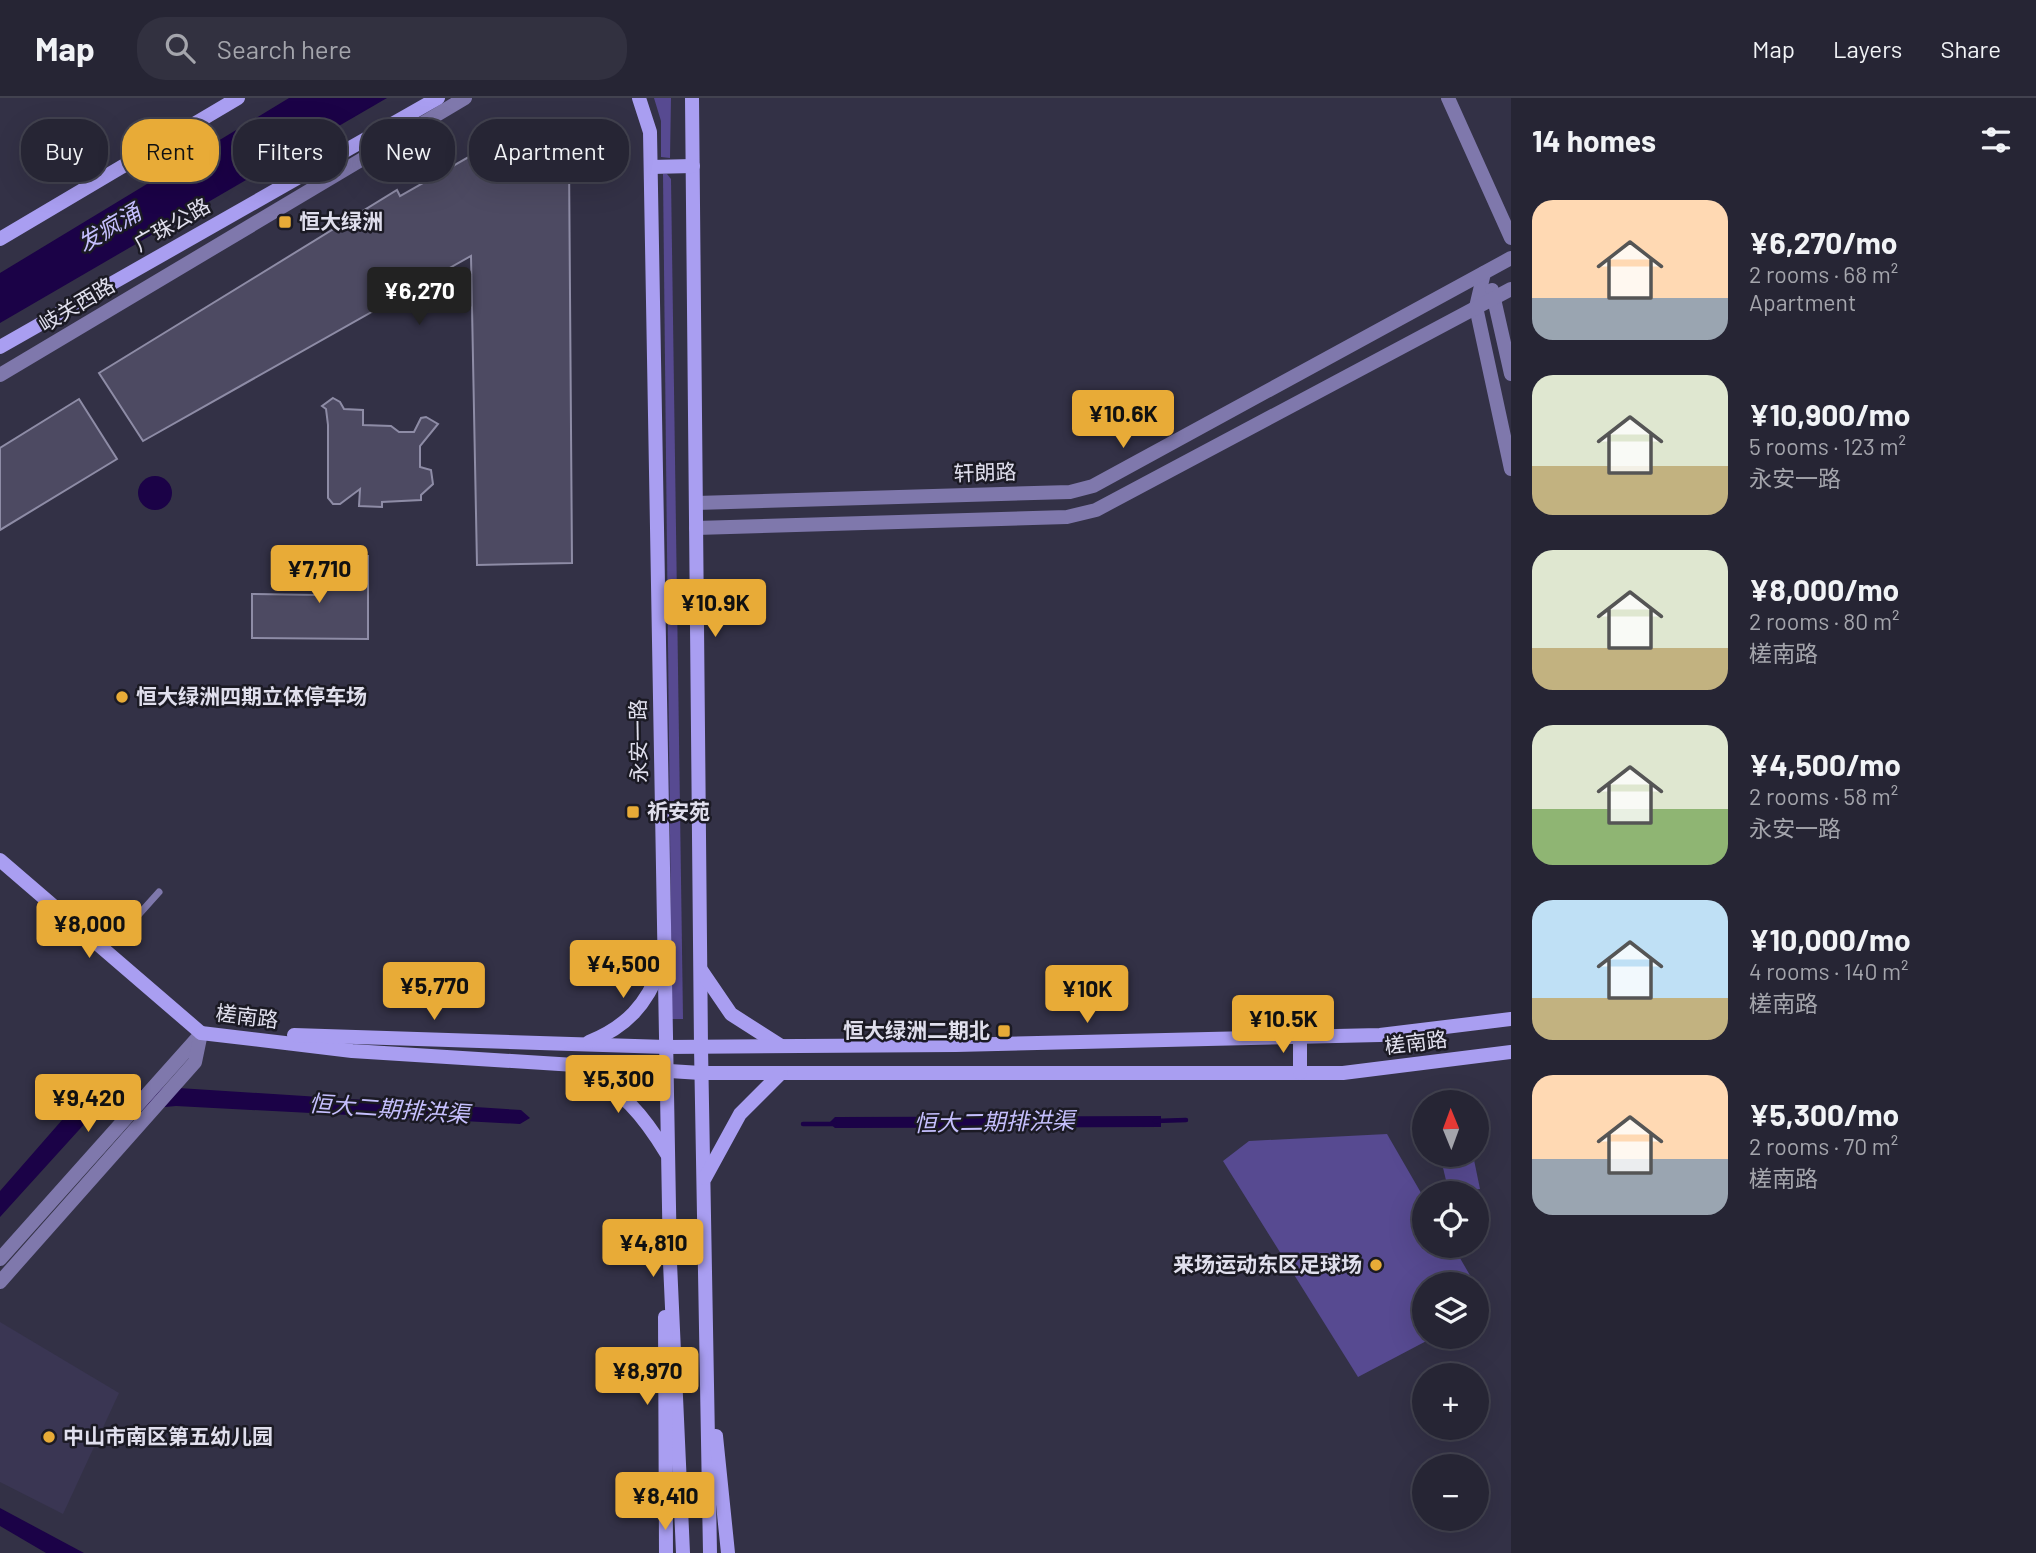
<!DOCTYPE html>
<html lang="en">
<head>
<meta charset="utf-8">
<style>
  :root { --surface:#262534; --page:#323140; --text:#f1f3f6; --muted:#a4a5ac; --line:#42424f; --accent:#e8ab37 }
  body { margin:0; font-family:Barlow,"Noto Sans SC",sans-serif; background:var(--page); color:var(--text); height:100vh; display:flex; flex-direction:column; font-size:26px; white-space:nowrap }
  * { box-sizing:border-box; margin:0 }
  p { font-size:23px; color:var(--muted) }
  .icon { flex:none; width:38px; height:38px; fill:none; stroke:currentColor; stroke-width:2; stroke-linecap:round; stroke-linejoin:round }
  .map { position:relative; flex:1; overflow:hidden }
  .panel { display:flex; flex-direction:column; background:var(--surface); width:525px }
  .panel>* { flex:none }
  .guide { position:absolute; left:21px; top:21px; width:665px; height:63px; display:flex; gap:14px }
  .needle { width:46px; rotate:359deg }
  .tools { position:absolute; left:1412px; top:992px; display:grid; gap:14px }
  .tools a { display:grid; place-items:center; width:77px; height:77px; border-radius:50%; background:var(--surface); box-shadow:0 7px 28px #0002,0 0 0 2px var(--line); font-size:35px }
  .price { position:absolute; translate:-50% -60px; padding:0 16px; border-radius:7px; background:var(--accent); color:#111; font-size:23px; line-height:46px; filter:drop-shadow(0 2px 4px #0008) }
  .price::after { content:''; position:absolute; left:50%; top:42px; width:21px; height:16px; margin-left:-10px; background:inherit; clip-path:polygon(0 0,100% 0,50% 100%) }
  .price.current { background:#222; color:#fff }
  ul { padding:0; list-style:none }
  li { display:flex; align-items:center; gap:21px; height:175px; padding:0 21px }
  li span { display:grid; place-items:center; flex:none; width:196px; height:140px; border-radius:21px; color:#555 }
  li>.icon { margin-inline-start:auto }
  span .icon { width:84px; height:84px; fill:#fffc; stroke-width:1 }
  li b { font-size:30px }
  h2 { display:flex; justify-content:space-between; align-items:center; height:84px; padding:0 21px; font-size:30px }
  .tag { padding:0 24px; border-radius:28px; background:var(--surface); box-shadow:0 7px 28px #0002,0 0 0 2px var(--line); font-size:24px; line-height:63px }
  .tag.current { background:var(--accent); color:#111 }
  header { display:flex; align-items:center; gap:42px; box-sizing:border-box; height:98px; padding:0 35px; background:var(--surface); border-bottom:2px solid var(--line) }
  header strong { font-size:33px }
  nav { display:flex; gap:38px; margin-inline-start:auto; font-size:24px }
  .search { width:490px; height:63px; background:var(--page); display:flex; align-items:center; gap:18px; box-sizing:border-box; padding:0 24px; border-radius:28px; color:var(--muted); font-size:26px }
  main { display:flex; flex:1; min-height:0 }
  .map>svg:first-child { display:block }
  .built { fill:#3a3653 }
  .green { fill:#574a91 }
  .water { fill:#1b0247 }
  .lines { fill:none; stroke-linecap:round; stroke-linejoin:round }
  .stream { stroke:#1b0247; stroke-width:4.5 }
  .building { fill:#4d4a62; stroke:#8e8ca6; stroke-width:2 }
  .service { stroke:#7f78ac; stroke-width:7 }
  .minor { stroke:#7f78ac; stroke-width:14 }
  .tertiary { stroke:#7f78ac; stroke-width:14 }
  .secondary { stroke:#a99ef1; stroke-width:14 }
  .poi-dot { fill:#e8ab37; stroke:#1b1a24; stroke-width:2.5 }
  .labels { text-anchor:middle; stroke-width:5; stroke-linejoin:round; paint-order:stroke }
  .poi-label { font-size:21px; font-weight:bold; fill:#e0dfed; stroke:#1b1a24; text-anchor:start }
  .street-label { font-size:21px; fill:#e0dfed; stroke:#1b1a24 }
  .water-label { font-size:23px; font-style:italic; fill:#c5bffd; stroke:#1b1a24 }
</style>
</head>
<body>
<header>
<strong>Map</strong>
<div class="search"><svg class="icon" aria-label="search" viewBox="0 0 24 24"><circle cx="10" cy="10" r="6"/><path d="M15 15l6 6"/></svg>Search here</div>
<nav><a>Map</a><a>Layers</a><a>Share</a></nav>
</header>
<main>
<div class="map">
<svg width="1511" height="1455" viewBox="0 0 1511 1455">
  <rect width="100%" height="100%" fill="#333146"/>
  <!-- built -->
  <path class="built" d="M0,1224l119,71 -56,121 -63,-32z"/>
  <!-- green -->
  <g class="green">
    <path d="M654,0h17l-1,60 -9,-1v-36z"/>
    <path d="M663,76h4l4,5 12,840h-11z"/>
    <path d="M1387,1036l37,64v48h29l22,38h-51v53h10l-76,40 -135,-216 26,-20z"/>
    <path d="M1440,1057h33l7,34 -31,4z"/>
  </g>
  <!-- water -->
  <g class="water">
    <path d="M289,0h98l-387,225v-50z"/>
    <circle cx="155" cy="395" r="17"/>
    <path d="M163,989l358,23 9,8 -10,6 -344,-18 -65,6 -23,8 -88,97v-26l76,-87 27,-12z"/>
    <path d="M1161,1018v11l-326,1 -6,-5 6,-6z"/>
    <path d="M0,1410l84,45h-38l-46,-27z"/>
  </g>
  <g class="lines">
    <!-- stream -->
    <g class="stream">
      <path d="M1155,1023l31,-1"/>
      <path d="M803,1026h32"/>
    </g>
  </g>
  <!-- building -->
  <g class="building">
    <path d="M542,25l18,9 9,27 3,404 -95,2 -6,-309 -328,185 -44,-68 298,-183 3,6 125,-71z"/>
    <path d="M333,300l7,4 4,7 19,1v15l28,1 8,6h15l7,-14 5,-1 12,7 -18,22v21l11,3 2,14 -12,11v5l-39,2v5l-23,-1 1,-17 -20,15h-7l-5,-6v-73l-2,-16 -4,-3z"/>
    <path d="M79,301l38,60 -117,71v-82z"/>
    <path d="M319,458h49v83l-116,-1v-44l67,1z"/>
  </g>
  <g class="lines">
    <!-- service -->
    <path class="service" d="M124,833l35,-39"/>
    <!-- minor -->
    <path class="minor" d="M1448,0l63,140"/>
    <!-- tertiary -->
    <g class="tertiary">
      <path d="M1484,175l-8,34 35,162"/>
      <path d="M1492,192l19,84"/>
      <path d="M0,277l465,-277"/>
      <path d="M696,405l374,-11 23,-6 418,-228"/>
      <path d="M696,430l371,-11 29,-7 415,-221"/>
      <path d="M0,1161l201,-225"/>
      <path d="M0,1184l195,-220 6,-29"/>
    </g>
    <!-- secondary -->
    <g class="secondary">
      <path d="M639,0l11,34 20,1131 13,290"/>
      <path d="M692,0l9,949 9,506"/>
      <path d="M651,69l42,-1"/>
      <path d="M0,141l238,-141"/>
      <path d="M0,249l438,-249"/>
      <path d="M0,762l201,173"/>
      <path d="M701,872l30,44 50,32"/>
      <path d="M201,935l151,18 349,22h642l168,-21"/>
      <path d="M294,937l372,12 290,-2 424,-10 131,-16"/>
      <path d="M1300,939v36"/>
      <path d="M589,944c37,-15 58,-37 72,-76"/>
      <path d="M581,970c42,24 61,45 86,86"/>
      <path d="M705,1080l35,-64 41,-41"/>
      <path d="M665,1219l1,236"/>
      <path d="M716,1338l12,117"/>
    </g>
  </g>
  <!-- markers -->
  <g class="poi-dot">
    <rect x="278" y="117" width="14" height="14" rx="3.5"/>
    <circle cx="122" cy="599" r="7"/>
    <rect x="626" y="707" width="14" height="14" rx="3.5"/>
    <rect x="997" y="926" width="14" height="14" rx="3.5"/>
    <circle cx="1376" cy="1167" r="7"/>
    <circle cx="49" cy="1339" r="7"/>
  </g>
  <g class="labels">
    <!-- poi labels -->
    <g class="poi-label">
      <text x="299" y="131">恒大绿洲</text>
      <text x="136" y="606">恒大绿洲四期立体停车场</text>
      <text x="647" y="721">祈安苑</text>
      <text x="990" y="940" text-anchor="end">恒大绿洲二期北</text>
      <text x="1362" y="1174" text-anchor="end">来场运动东区足球场</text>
      <text x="63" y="1346">中山市南区第五幼儿园</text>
    </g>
    <!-- street labels -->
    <g class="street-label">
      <text transform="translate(172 127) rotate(-30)" y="7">广珠公路</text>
      <text transform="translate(77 207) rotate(-31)" y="7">岐关西路</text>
      <text transform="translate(985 375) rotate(-2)" y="7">轩朗路</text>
      <text transform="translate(639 643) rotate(-91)" y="7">永安一路</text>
      <text transform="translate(247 919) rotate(7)" y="7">槎南路</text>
      <text transform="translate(1416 945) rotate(-7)" y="7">槎南路</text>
    </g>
    <!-- water labels -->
    <g class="water-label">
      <text transform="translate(109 130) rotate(-31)" y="8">发疯涌</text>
      <text transform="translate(389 1011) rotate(4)" y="8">恒大二期排洪渠</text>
      <text transform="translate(994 1024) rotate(-1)" y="8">恒大二期排洪渠</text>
    </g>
  </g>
</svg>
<div class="tools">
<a><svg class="needle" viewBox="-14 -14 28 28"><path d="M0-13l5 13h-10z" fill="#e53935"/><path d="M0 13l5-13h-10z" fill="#a4a5ac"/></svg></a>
<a><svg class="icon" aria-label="locate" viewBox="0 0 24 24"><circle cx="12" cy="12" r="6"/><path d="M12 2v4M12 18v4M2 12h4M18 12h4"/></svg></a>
<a><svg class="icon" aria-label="layers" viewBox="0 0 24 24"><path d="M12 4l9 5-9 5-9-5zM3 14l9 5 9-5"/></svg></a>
<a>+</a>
<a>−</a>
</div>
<b class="price current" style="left:419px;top:229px">¥6,270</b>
<b class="price" style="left:1123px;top:352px">¥10.6K</b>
<b class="price" style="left:319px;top:507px">¥7,710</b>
<b class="price" style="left:715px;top:541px">¥10.9K</b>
<b class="price" style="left:89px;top:862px">¥8,000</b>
<b class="price" style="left:623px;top:902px">¥4,500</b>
<b class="price" style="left:434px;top:924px">¥5,770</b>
<b class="price" style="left:1087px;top:927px">¥10K</b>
<b class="price" style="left:1283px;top:957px">¥10.5K</b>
<b class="price" style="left:618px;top:1017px">¥5,300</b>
<b class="price" style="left:88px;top:1036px">¥9,420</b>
<b class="price" style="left:653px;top:1181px">¥4,810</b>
<b class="price" style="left:647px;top:1309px">¥8,970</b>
<b class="price" style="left:665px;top:1434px">¥8,410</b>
<div class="guide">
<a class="tag">Buy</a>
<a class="tag current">Rent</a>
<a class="tag">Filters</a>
<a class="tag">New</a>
<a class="tag">Apartment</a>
</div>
</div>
<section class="panel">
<h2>14 homes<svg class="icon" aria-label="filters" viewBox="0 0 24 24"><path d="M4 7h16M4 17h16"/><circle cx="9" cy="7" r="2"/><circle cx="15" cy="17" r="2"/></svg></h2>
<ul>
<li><span style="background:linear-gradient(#ffd9b3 70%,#9aa5b1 0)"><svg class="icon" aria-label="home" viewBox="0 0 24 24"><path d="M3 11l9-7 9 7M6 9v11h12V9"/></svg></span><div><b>¥6,270/mo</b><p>2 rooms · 68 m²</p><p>Apartment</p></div></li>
<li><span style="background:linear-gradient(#dfe7d0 65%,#c2b280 0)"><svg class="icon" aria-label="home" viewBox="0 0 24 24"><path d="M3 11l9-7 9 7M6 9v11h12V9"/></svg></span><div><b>¥10,900/mo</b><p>5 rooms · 123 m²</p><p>永安一路</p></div></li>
<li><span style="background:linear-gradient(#dfe7d0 70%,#c2b280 0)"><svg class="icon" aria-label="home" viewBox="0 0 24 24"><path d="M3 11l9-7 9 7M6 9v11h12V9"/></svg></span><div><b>¥8,000/mo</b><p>2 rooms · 80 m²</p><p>槎南路</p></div></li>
<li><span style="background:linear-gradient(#dfe7d0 60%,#8fb573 0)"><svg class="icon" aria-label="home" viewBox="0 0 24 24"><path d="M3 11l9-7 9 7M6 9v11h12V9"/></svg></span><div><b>¥4,500/mo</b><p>2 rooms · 58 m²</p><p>永安一路</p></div></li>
<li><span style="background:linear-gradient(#bfe0f5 70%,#c2b280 0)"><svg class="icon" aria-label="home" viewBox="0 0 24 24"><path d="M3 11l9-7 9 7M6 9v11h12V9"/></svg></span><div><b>¥10,000/mo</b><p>4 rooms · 140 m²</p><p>槎南路</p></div></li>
<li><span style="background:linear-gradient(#ffd9b3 60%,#9aa5b1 0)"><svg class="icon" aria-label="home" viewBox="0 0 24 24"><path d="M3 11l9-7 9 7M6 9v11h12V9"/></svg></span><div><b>¥5,300/mo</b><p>2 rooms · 70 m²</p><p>槎南路</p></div></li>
</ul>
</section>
</main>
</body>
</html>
